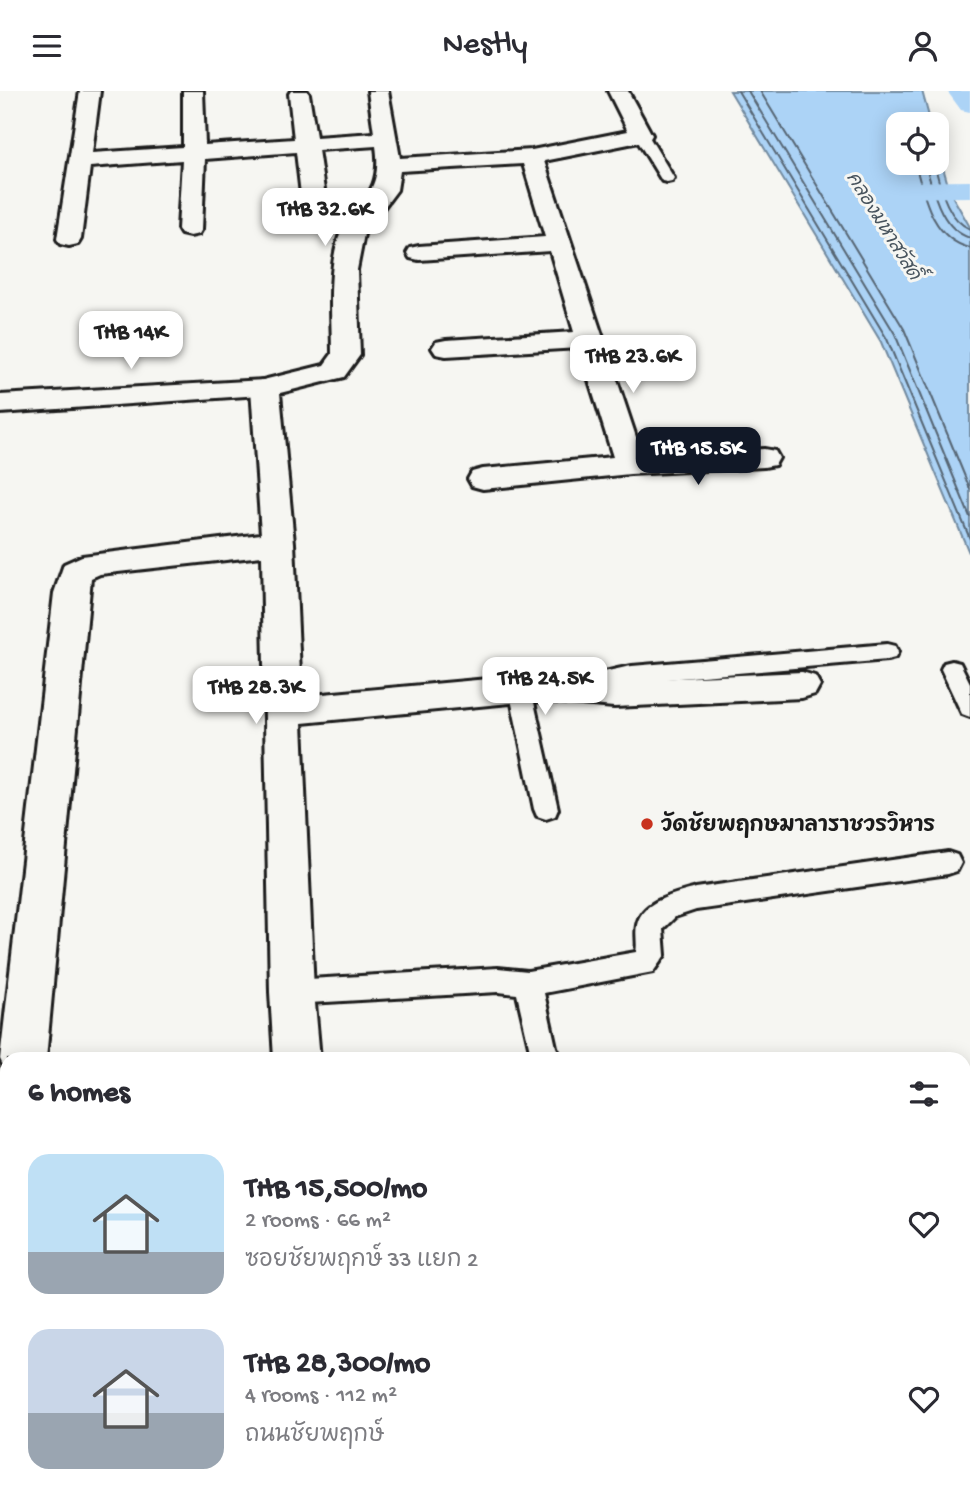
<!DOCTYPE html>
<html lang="en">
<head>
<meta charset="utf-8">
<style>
  :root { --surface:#fff; --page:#f2f2f3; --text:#2b2b33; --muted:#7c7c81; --accent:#111827 }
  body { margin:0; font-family:"Gochi Hand","Playpen Sans Thai",sans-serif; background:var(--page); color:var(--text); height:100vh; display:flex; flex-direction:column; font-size:26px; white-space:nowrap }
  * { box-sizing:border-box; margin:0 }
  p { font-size:23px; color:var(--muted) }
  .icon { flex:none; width:38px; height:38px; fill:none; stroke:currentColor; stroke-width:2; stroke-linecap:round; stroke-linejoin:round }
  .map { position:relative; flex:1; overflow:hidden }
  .details { position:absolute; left:0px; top:961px; width:971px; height:450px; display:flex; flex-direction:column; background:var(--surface); border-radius:21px 21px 0 0; box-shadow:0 4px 18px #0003 }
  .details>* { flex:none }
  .fabs { position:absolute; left:886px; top:21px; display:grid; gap:14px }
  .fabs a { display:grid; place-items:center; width:63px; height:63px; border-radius:14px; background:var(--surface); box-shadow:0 4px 18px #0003; font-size:35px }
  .price { position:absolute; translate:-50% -60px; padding:0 16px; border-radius:14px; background:#fff; color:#222; font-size:23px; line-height:46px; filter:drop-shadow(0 2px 4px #0008) }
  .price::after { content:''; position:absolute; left:50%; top:42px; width:21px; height:16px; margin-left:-10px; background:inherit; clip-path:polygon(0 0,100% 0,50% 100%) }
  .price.active { background:var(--accent); color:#fff }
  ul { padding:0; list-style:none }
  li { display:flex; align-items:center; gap:21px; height:175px; padding:0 28px }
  li span { display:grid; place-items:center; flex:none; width:196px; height:140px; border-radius:21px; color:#555 }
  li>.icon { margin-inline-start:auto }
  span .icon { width:84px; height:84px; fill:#fffc; stroke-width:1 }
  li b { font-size:30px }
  h2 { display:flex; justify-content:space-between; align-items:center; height:84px; padding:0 28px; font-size:30px }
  header { display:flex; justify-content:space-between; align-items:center; height:91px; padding:0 28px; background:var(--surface); font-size:32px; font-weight:600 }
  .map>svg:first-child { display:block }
  .water { fill:#acd3f6; stroke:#728a9f; stroke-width:2 }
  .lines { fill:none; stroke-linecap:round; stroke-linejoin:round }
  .shore { stroke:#566573; stroke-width:2 }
  .canal { fill:#acd3f6; fill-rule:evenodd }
  .service-casing { stroke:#1c1c1c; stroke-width:6 }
  .minor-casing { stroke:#1c1c1c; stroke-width:6 }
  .tertiary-casing { stroke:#1c1c1c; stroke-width:6 }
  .service { fill:#f6f6f2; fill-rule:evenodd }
  .minor { fill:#f6f6f2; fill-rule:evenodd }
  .tertiary { fill:#f6f6f2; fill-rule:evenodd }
  .poi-dot { fill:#c8321e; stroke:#f6f6f2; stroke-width:2.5 }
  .labels { text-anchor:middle; stroke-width:6; stroke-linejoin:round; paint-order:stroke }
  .far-water-label { font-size:19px; font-style:italic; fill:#47535d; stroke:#f6f6f2 }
  .poi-label { font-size:21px; font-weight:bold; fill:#1c1c1c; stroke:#f6f6f2; text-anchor:start }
</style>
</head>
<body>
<header><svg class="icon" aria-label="menu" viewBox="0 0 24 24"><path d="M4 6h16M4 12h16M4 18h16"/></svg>Nestly<svg class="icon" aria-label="person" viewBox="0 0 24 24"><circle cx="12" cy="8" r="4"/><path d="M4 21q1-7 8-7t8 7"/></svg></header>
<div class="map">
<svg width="970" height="1409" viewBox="0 0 970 1409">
  <rect width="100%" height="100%" fill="#f6f6f2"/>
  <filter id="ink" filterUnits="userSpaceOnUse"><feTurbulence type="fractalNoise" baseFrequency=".0143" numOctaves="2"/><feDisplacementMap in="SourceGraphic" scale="14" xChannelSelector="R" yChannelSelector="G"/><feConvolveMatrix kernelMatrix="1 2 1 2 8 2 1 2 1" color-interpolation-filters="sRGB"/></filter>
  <g filter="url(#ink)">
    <!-- water -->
    <path class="water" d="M730,0h192l9,33h-33v39h38v-20l14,49 20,35v328l-89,-213z"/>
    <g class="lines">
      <!-- shore -->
      <g class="shore">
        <path d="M738,0l149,248 83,200"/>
        <path d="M748,0l147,243 75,183"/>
        <path d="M760,0l144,238 66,160"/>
        <path d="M915,72c9,33 17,76 55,85"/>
        <path d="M925,72c8,27 15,66 45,75"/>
        <path d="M934,72c6,22 12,56 36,66"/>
      </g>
      <!-- canal -->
      <g class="canal">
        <path d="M947,0h23v21l-9,-2z"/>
        <path d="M970,90v16l-83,1 -10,-2 -4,-6 4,-6 10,-2z"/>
      </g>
      <defs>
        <g id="service">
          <path d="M641,40l7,4 26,43 -2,3 -5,1 -5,-1 -28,-46z"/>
          <path d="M887,553l8,2 3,6 -3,6 -8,2 -255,22 -55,18 -8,-2 -3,-6c8,-15 50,-23 66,-26z"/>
          <path d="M952,570l8,2 10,20v34l-8,-3 -21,-45 3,-6z"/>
          <path d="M520,590l8,2 3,6 27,120 -3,7 -9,3 -9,-3 -3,-7 -25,-120 3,-6z"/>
          <path d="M948,761l9,3 4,8 -4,8 -9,3 -252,36 -21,7 -12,12 2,26 -12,17 -109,21 12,54 6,12h-30l-15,-65 -19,-2 -206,12 -10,-3 -4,-9 4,-9 10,-3 206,-12 30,3 108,-19c2,-8 -1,-18 1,-27 5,-25 39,-31 59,-37z"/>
          <path d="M970,983v28l-6,1v-28z"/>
        </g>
        <g id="minor">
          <path d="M80,0h20l-8,62 91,-6v-56h20l2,54 89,-6 -5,-45 2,-3h16l2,3 7,43 58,-4 -6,-42h20l12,67 132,-8 96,-19 -20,-40h20l24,44 -3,5 -105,21 98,294 122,-6 11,2 4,7 -4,7 -11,2 -134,7 -147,15 -11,-3 -4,-7 4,-7 11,-3 130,-12 -34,-109 -133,8 -10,-2 -4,-6 4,-6 10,-2 128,-8 -24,-81 -131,9 -9,-2 -3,-5 3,-5 9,-2 126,-9 -22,-73 -123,7 -3,19 -33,44 -7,36 3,85 -16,22 -64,16 14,150 7,153 219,-20 29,-1 65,6 188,-9 13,4 5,9 -5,9 -13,4 -188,9 -65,-6 -29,1 -218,21 12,269 6,67h-46l-4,-67 -8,-436 -162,18 -9,4 -45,481h-39v15l-7,-15 54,-466 10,-29 18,-8 179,-22 -10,-146 4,-6 69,-17 8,-11c0,-38 -5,-80 7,-117 2,-7 7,-13 12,-18 20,-27 30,-38 25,-73l-58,4 8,53 -4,5h-16l-4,-5 -6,-51 -91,7 -3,70 -3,5 -9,2 -9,-2 -3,-5 4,-69 -92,7 -9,72 -3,5 -9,2 -9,-2 -3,-5z"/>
          <path d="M7,1097v116l-7,2v-115z"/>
          <path d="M124,1404h91l-2,5h-91z"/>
          <path d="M298,1404h56l1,5h-56z"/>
        </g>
        <path id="tertiary" d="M265,289l10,2 4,6 -4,6 -275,19v-18z"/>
      </defs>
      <!-- service casing -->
      <use href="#service" class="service-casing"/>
      <!-- minor casing -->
      <use href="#minor" class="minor-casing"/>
      <!-- tertiary casing -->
      <use href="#tertiary" class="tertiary-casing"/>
      <!-- service -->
      <use href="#service" class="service"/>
      <!-- minor -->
      <use href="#minor" class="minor"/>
      <!-- tertiary -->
      <use href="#tertiary" class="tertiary"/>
    </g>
  </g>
  <!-- markers -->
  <circle class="poi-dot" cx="647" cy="733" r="7"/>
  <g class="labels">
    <!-- far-water labels -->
    <g class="far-water-label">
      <text transform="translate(885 134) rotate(58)" y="7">คลองมหาสวัสดิ์</text>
    </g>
    <!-- poi labels -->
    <g class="poi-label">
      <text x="661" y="740">วัดชัยพฤกษมาลาราชวรวิหาร</text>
    </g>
  </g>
</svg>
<div class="fabs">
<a><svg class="icon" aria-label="locate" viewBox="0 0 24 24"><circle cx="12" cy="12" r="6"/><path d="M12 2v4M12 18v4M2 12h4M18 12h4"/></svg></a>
</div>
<b class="price" style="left:325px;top:157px">THB 32.6K</b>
<b class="price" style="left:131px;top:280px">THB 14K</b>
<b class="price" style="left:633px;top:304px">THB 23.6K</b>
<b class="price active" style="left:698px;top:396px">THB 15.5K</b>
<b class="price" style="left:545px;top:626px">THB 24.5K</b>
<b class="price" style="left:256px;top:635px">THB 28.3K</b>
<section class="details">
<h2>6 homes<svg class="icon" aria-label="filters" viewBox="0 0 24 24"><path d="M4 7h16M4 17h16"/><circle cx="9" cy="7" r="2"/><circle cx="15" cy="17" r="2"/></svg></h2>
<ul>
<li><span style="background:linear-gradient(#bfe0f5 70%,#9aa5b1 0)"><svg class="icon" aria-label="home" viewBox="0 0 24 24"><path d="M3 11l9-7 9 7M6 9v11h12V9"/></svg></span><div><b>THB 15,500/mo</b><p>2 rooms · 66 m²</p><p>ซอยชัยพฤกษ์ 33 แยก 2</p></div><svg class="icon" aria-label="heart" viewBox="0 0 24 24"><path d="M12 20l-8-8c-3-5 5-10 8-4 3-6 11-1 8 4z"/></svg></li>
<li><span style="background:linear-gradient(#c9d6e8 60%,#9aa5b1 0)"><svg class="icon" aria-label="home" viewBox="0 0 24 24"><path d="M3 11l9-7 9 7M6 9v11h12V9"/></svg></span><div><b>THB 28,300/mo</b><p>4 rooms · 112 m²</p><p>ถนนชัยพฤกษ์</p></div><svg class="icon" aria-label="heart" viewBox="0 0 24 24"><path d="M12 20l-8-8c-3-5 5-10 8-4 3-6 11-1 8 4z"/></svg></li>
</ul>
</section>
</div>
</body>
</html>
